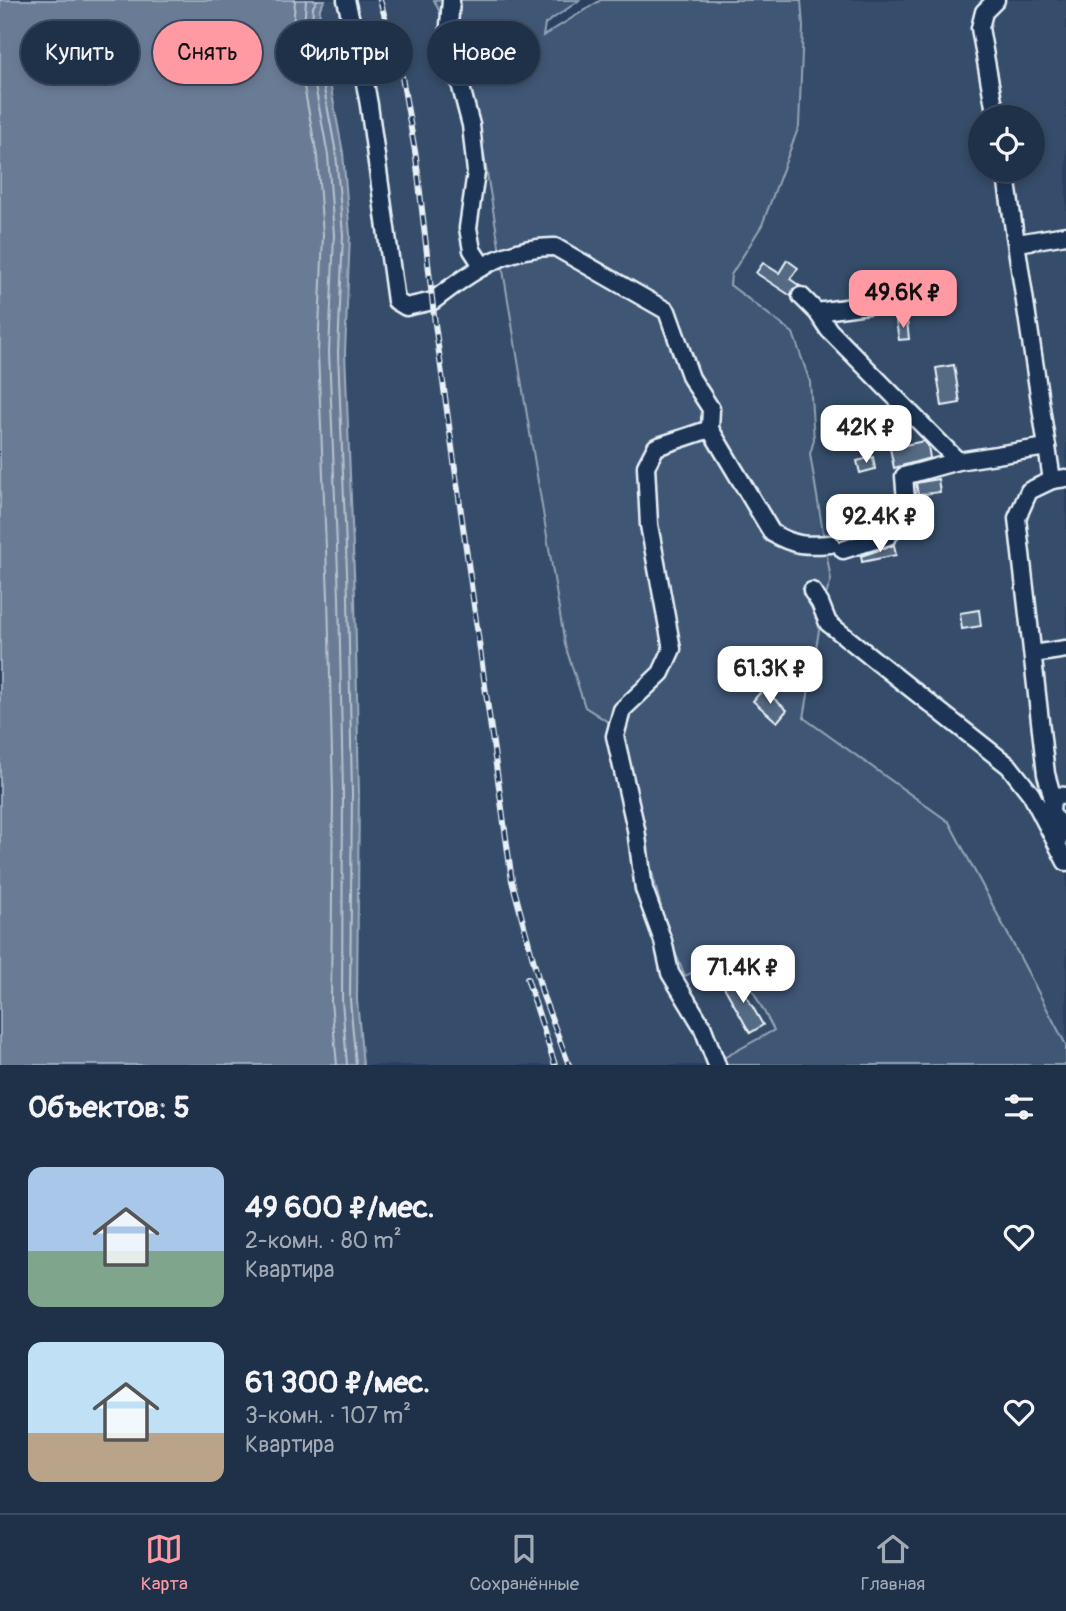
<!DOCTYPE html>
<html lang="ru">
<head>
<meta charset="utf-8">
<style>
  :root { --surface:#1f3049; --page:#2c3c53; --text:#f1f3f6; --muted:#a1a9b4; --line:#3c4b61; --accent:#ff9aa2 }
  body { margin:0; font-family:Pangolin,sans-serif; background:var(--page); color:var(--text); height:100vh; display:flex; flex-direction:column; font-size:26px; white-space:nowrap }
  * { box-sizing:border-box; margin:0 }
  p { font-size:23px; color:var(--muted) }
  .icon { flex:none; width:38px; height:38px; fill:none; stroke:currentColor; stroke-width:2; stroke-linecap:round; stroke-linejoin:round }
  .map { position:relative; height:1065px; overflow:hidden }
  .side { display:flex; flex-direction:column; background:var(--surface); flex:1 }
  .side>* { flex:none }
  .hud { position:absolute; left:21px; top:21px; width:700px; height:63px; display:flex; gap:14px }
  .controls { position:absolute; left:968px; top:105px; display:grid; gap:14px }
  .controls a { display:grid; place-items:center; width:77px; height:77px; border-radius:50%; background:var(--surface); box-shadow:0 4px 10px #0003,0 0 0 2px var(--line); font-size:35px }
  .price { position:absolute; translate:-50% -60px; padding:0 16px; border-radius:14px; background:#fff; color:#222; font-size:23px; line-height:46px; filter:drop-shadow(0 2px 4px #0008) }
  .price::after { content:''; position:absolute; left:50%; top:42px; width:21px; height:16px; margin-left:-10px; background:inherit; clip-path:polygon(0 0,100% 0,50% 100%) }
  .price.active { background:var(--accent); color:#111 }
  ul { padding:0; list-style:none }
  li { display:flex; align-items:center; gap:21px; height:175px; padding:0 28px }
  li span { display:grid; place-items:center; flex:none; width:196px; height:140px; border-radius:14px; color:#555 }
  li>.icon { margin-inline-start:auto }
  span .icon { width:84px; height:84px; fill:#fffc; stroke-width:1 }
  li b { font-size:30px }
  h2 { display:flex; justify-content:space-between; align-items:center; height:84px; padding:0 28px; font-size:30px }
  .tag { padding:0 24px; border-radius:32px; background:var(--surface); box-shadow:0 4px 10px #0003,0 0 0 2px var(--line); font-size:24px; line-height:63px }
  .tag.active { background:var(--accent); color:#111 }
  .tabs { display:flex; justify-content:space-around; align-items:center; height:98px; border-top:2px solid var(--line); background:var(--surface); font-size:19px; color:var(--muted) }
  .tabs a { display:grid; justify-items:center; gap:4px }
  .tabs .active { color:var(--accent) }
  .map>svg:first-child { display:block }
  .built { fill:#364d6b; fill-rule:evenodd }
  .green { fill:#415774; stroke:#94a4b6; stroke-width:2 }
  .water { fill:#6b7c95; stroke:#9dabbd; stroke-width:2 }
  .lines { fill:none; stroke-linecap:round; stroke-linejoin:round }
  .shore { stroke:#b6c2d0; stroke-width:2 }
  .building { fill:#556a83; stroke:#e8f1f8; stroke-width:2 }
  .minor-casing { stroke:#e8f1f8; stroke-width:21 }
  .minor { stroke:#1d3557; stroke-width:16 }
  .rail-casing { stroke:#e8f1f8; stroke-width:6 }
  .rail { stroke:#1d3557; stroke-width:3.5; stroke-dasharray:10; stroke-linecap:butt }
</style>
</head>
<body>
<div class="map">
<svg width="1066" height="1065" viewBox="0 0 1066 1065">
  <rect width="100%" height="100%" fill="#294061"/>
  <filter id="ink" filterUnits="userSpaceOnUse"><feTurbulence type="fractalNoise" baseFrequency=".0143" numOctaves="2"/><feDisplacementMap in="SourceGraphic" scale="14" xChannelSelector="R" yChannelSelector="G"/><feConvolveMatrix kernelMatrix="1 2 1 2 8 2 1 2 1" color-interpolation-filters="sRGB"/></filter>
  <g filter="url(#ink)">
    <!-- built -->
    <g class="built">
      <path d="M325,0h109l17,36 30,101 40,230 64,340 23,15 19,53 28,117 30,84 48,-22 41,77 -63,34h-348l-6,-65 2,-207 -4,-196 -10,-245 1,-53 -27,-275 1,-16z"/>
      <path d="M801,0h265v1045l-117,-223 -145,-104 20,-117 1,-61 -15,-86 4,-14 -84,-154 1,-11 31,-50 37,-99 4,-99zM980,117h52v53h-52z"/>
    </g>
    <!-- green -->
    <path class="green" d="M434,0h146l-35,24 -2,12 58,-36h200l2,27 -4,99 -37,99 -31,50 -1,10 63,48 17,49 4,58 -4,14 21,126 -7,21 -20,117 145,104 117,223v20h-355l63,-35 -41,-76 -48,22 -16,-38 -42,-163 -19,-53 -23,-15 -20,-62 -84,-508 -30,-101z"/>
    <!-- water -->
    <path class="water" d="M0,0h325l-5,8 -1,16 24,129 7,82 -5,117 10,245 4,196 -2,207 6,65h-363z"/>
    <g class="lines">
      <!-- shore -->
      <g class="shore">
        <path d="M295,0l-2,28 24,128 6,79 -5,118 10,244 5,196 -2,208 6,64"/>
        <path d="M306,0l-2,27 24,128 6,80 -5,117 10,245 4,196 -1,207 5,65"/>
        <path d="M317,0l-4,7 -1,18 24,128 7,82 -5,117 10,245 4,196 -2,207 6,65"/>
      </g>
    </g>
    <!-- building -->
    <g class="building">
      <path d="M787,260l11,8 -8,11 10,7 -7,3 -2,7 -35,-23 7,-10 16,10z"/>
      <path d="M907,320l2,19 -10,1 -3,-19z"/>
      <path d="M954,365l6,38 -18,3 -6,-38z"/>
      <path d="M924,441l4,5 2,12 -36,10 -4,-20z"/>
      <path d="M873,457l2,12 -15,4 -3,-12z"/>
      <path d="M938,479l2,13 -22,3 -2,-12z"/>
      <path d="M894,545l2,10 -34,7 -1,-6z"/>
      <path d="M979,610l2,16 -19,3 -2,-16z"/>
      <path d="M763,689l24,21 -10,12 -24,-21z"/>
      <path d="M736,978l27,47 -13,8 -27,-48z"/>
    </g>
    <g class="lines">
      <defs>
        <g id="minor">
          <path d="M346,0l15,61 8,44 27,196 10,6 27,-6c37,-29 74,-55 122,-54l112,64 24,67 20,31 -1,20 62,104c23,13 33,13 59,11"/>
          <path d="M451,0l-3,38 23,87 5,47 -8,56 4,22 11,17"/>
          <path d="M996,117l-16,-89 4,-16 12,-12"/>
          <path d="M1005,170l47,310"/>
          <path d="M1018,243l48,-8"/>
          <path d="M801,296l16,16 12,18 129,131"/>
          <path d="M817,312l57,-8"/>
          <path d="M710,429l-54,18 -10,19 3,59 23,124 -11,24 -39,37 -7,26 21,93 8,60 19,52 7,32 32,53 15,39"/>
          <path d="M1066,478l-14,2 -23,11 -12,27 29,256 6,21 14,1"/>
          <path d="M843,550l45,-14 19,-24 -3,-36 54,-15 89,-14"/>
          <path d="M812,591l8,12 8,20 181,143 22,28 35,68"/>
          <path d="M1033,654l33,-5"/>
          <path d="M1052,795l-1,18 15,21"/>
        </g>
      </defs>
      <!-- minor casing -->
      <use href="#minor" class="minor-casing"/>
      <!-- minor -->
      <use href="#minor" class="minor"/>
      <defs>
        <g id="rail">
          <path d="M380,0l22,77 14,80 19,167 77,557 31,115 26,69"/>
          <path d="M527,978l28,87"/>
        </g>
      </defs>
      <!-- rail casing -->
      <use href="#rail" class="rail-casing"/>
      <!-- rail -->
      <use href="#rail" class="rail"/>
    </g>
  </g>
</svg>
<div class="controls">
<a><svg class="icon" aria-label="locate" viewBox="0 0 24 24"><circle cx="12" cy="12" r="6"/><path d="M12 2v4M12 18v4M2 12h4M18 12h4"/></svg></a>
</div>
<b class="price active" style="left:903px;top:330px">49.6K ₽</b>
<b class="price" style="left:866px;top:465px">42K ₽</b>
<b class="price" style="left:880px;top:554px">92.4K ₽</b>
<b class="price" style="left:770px;top:706px">61.3K ₽</b>
<b class="price" style="left:743px;top:1005px">71.4K ₽</b>
<div class="hud">
<a class="tag">Купить</a>
<a class="tag active">Снять</a>
<a class="tag">Фильтры</a>
<a class="tag">Новое</a>
</div>
</div>
<section class="side">
<h2>Объектов: 5<svg class="icon" aria-label="filters" viewBox="0 0 24 24"><path d="M4 7h16M4 17h16"/><circle cx="9" cy="7" r="2"/><circle cx="15" cy="17" r="2"/></svg></h2>
<ul>
<li><span style="background:linear-gradient(#a9c7e8 60%,#7fa58c 0)"><svg class="icon" aria-label="home" viewBox="0 0 24 24"><path d="M3 11l9-7 9 7M6 9v11h12V9"/></svg></span><div><b>49 600 ₽/мес.</b><p>2-комн. · 80 m²</p><p>Квартира</p></div><svg class="icon" aria-label="heart" viewBox="0 0 24 24"><path d="M12 20l-8-8c-3-5 5-10 8-4 3-6 11-1 8 4z"/></svg></li>
<li><span style="background:linear-gradient(#bfe0f5 65%,#b9a48a 0)"><svg class="icon" aria-label="home" viewBox="0 0 24 24"><path d="M3 11l9-7 9 7M6 9v11h12V9"/></svg></span><div><b>61 300 ₽/мес.</b><p>3-комн. · 107 m²</p><p>Квартира</p></div><svg class="icon" aria-label="heart" viewBox="0 0 24 24"><path d="M12 20l-8-8c-3-5 5-10 8-4 3-6 11-1 8 4z"/></svg></li>
</ul>
</section>
<nav class="tabs">
<a class="active"><svg class="icon" aria-label="map" viewBox="0 0 24 24"><path d="M3 6l6-2 6 2 6-2v14l-6 2-6-2-6 2zM9 4v14M15 6v14"/></svg>Карта</a>
<a><svg class="icon" aria-label="saved" viewBox="0 0 24 24"><path d="M7 4h10v16l-5-4-5 4z"/></svg>Сохранённые</a>
<a><svg class="icon" aria-label="home" viewBox="0 0 24 24"><path d="M3 11l9-7 9 7M6 9v11h12V9"/></svg>Главная</a>
</nav>
</body>
</html>
